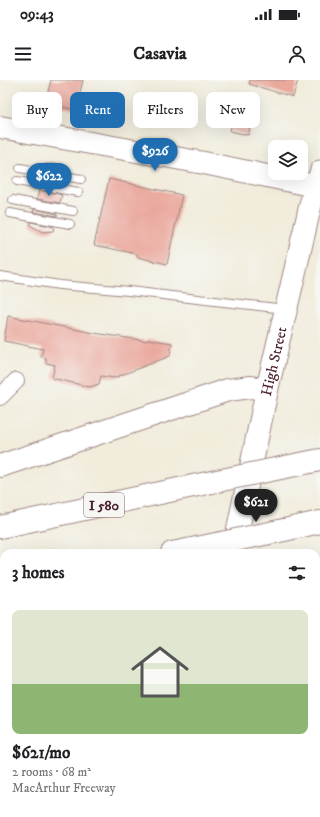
<!DOCTYPE html>
<html lang="en">
<head>
<meta charset="utf-8">
<style>
  :root { --surface:#fff; --page:#f2f2f2; --text:#202124; --muted:#757577; --line:#e0e0e0; --accent:#1f6fb2 }
  body { margin:0; font-family:"IM FELL DW Pica",serif; background:var(--page); color:var(--text); height:100vh; display:flex; flex-direction:column; font-size:15px; white-space:nowrap }
  * { box-sizing:border-box; margin:0 }
  p { font-size:13px; color:var(--muted) }
  .icon { flex:none; width:22px; height:22px; fill:none; stroke:currentColor; stroke-width:2; stroke-linecap:round; stroke-linejoin:round }
  .map { position:relative; flex:1; overflow:hidden }
  .sheet { position:absolute; left:0px; top:469px; width:320px; height:268px; display:flex; flex-direction:column; background:var(--surface); border-radius:12px 12px 0 0; box-shadow:0 4px 16px #0002 }
  .sheet>* { flex:none }
  .guide { position:absolute; left:12px; top:12px; width:296px; height:36px; display:flex; gap:8px }
  .controls { position:absolute; left:268px; top:60px; display:grid; gap:8px }
  .controls a { display:grid; place-items:center; width:40px; height:40px; border-radius:8px; background:var(--surface); box-shadow:0 4px 16px #0002; font-size:20px }
  .price { position:absolute; translate:-50% -34px; padding:0 9px; border-radius:14px; background:var(--accent); color:#fff; font-size:13px; line-height:26px; filter:drop-shadow(0 1px 2px #0008) }
  .price::after { content:''; position:absolute; left:50%; top:24px; width:12px; height:9px; margin-left:-6px; background:inherit; clip-path:polygon(0 0,100% 0,50% 100%) }
  .price.on { background:#222; color:#fff }
  ul { padding:0; list-style:none }
  li { display:grid; align-content:center; gap:8px; height:212px; padding:0 12px }
  li+li { border-top:1px solid var(--line) }
  li span { display:grid; place-items:center; height:124px; border-radius:8px; color:#555 }
  li>.icon { margin-inline-start:auto }
  span .icon { width:72px; height:72px; fill:#fffc; stroke-width:1 }
  li b { font-size:17px }
  h2 { display:flex; justify-content:space-between; align-items:center; height:48px; padding:0 12px; font-size:17px }
  .tag { padding:0 14px; border-radius:8px; background:var(--surface); box-shadow:0 4px 16px #0002; font-size:14px; line-height:36px }
  .tag.on { background:var(--accent); color:#fff }
  .status { display:flex; justify-content:space-between; align-items:center; height:28px; padding:0 20px; background:var(--surface); direction:ltr }
  .status svg { height:11px; fill:currentColor }
  header { display:flex; justify-content:space-between; align-items:center; height:52px; padding:0 12px; background:var(--surface); font-size:18px; font-weight:800 }
  .map>svg:first-child { display:block }
  .building { fill:#eaa89d }
  .lines { fill:none; stroke-linecap:round; stroke-linejoin:round }
  .service-casing { stroke:#9e8683; stroke-width:10 }
  .minor-casing { stroke:#9e8683; stroke-width:18 }
  .tertiary-casing { stroke:#9e8683; stroke-width:21 }
  .secondary-casing { stroke:#9e8683; stroke-width:24 }
  .motorway-casing { stroke:#9e8683; stroke-width:24 }
  .service { stroke:#fff; stroke-width:8 }
  .minor { stroke:#fff; stroke-width:16 }
  .tertiary { stroke:#fff; stroke-width:19 }
  .secondary { stroke:#fff; stroke-width:22 }
  .motorway { stroke:#fff; stroke-width:22 }
  .motorway-bridge-casing { stroke:#9e8683; stroke-width:24; stroke-linecap:butt }
  .motorway-bridge { stroke:#fff; stroke-width:22 }
  .labels { text-anchor:middle; stroke-width:3; stroke-linejoin:round; paint-order:stroke }
  .shield { fill:#f6f6f2; stroke:#7e6067; stroke-width:1 }
  .shield-label { font-size:14px; font-weight:bold; fill:#4a1f2b }
  .street-label { font-size:15px; fill:#4a1f2b; stroke:#f6f6f2 }
</style>
</head>
<body>
<div class="status"><b>09:43</b><svg viewBox="0 0 49 12"><path d="M0 12V9h3v3zM5 12V6h3v6zM10 12V3h3v9zM15 12V0h3v12zM26 1h20v11H26zM47 4h2v5h-2z"/></svg></div>
<header><svg class="icon" aria-label="menu" viewBox="0 0 24 24"><path d="M4 6h16M4 12h16M4 18h16"/></svg>Casavia<svg class="icon" aria-label="person" viewBox="0 0 24 24"><circle cx="12" cy="8" r="4"/><path d="M4 21q1-7 8-7t8 7"/></svg></header>
<div class="map">
<svg width="320" height="737" viewBox="0 0 320 737">
  <rect width="100%" height="100%" fill="#f6f6f2"/>
  <filter id="ink" filterUnits="userSpaceOnUse"><feTurbulence type="fractalNoise" baseFrequency=".025" numOctaves="2"/><feDisplacementMap in="SourceGraphic" scale="8" xChannelSelector="R" yChannelSelector="G"/><feConvolveMatrix kernelMatrix="1 2 1 2 8 2 1 2 1" color-interpolation-filters="sRGB"/></filter>
  <filter id="wash" filterUnits="userSpaceOnUse"><feTurbulence type="fractalNoise" baseFrequency=".012" numOctaves="4" result="noise"/><feDisplacementMap in="SourceGraphic" scale="16" xChannelSelector="R" yChannelSelector="G"/><feGaussianBlur stdDeviation="0.9" result="paint"/><feColorMatrix in="noise" values="0 0 0 0 0 0 0 0 0 0 0 0 0 0 0 0 0 1.4 0 .05"/><feComposite in="paint" operator="in"/></filter>
  <g filter="url(#wash)">
    <rect width="100%" height="100%" fill="#f1ecdb"/>
    <g id="blocks">
      <!-- building -->
      <g class="building">
        <path d="M51,0h32l-7,30 -31,-7z"/>
        <path d="M250,0h48l-5,17 -44,-13z"/>
        <path d="M142,16l30,6 -4,19 -16,-4 -1,5 -15,-4z"/>
        <path d="M234,34l18,4 -4,17 -18,-4z"/>
        <path d="M45,84h11l12,5 -1,2 -23,-4z"/>
        <path d="M42,97l23,5 -1,2 -23,-4z"/>
        <path d="M109,99l73,16 -15,69 -30,-7v-3l-43,-9z"/>
        <path d="M39,110l23,5 -2,8 -23,-4z"/>
        <path d="M34,129l23,5v2l-24,-4z"/>
        <path d="M31,142l23,5 -1,4 -11,1 -12,-7z"/>
        <path d="M8,236l86,17 53,8 1,-2 24,4 -2,13 -56,22 -13,-2 -2,8 -9,3 -38,-9 3,-13 -9,-2v-5l-5,-1 2,-8 -39,-8z"/>
      </g>
    </g>
  </g>
  <g filter="url(#ink)">
    <use href="#blocks" fill-opacity="0" stroke="#9e8683" stroke-width="1"/>
    <g class="lines">
      <defs>
        <g id="service">
          <path d="M20,88l61,11"/>
          <path d="M17,101l61,11"/>
          <path d="M13,120l60,11"/>
          <path d="M10,133l60,11"/>
          <path d="M0,196l60,9 69,6 77,9 79,9"/>
          <path d="M0,625l4,-1"/>
          <path d="M315,735l5,-1"/>
        </g>
        <g id="minor">
          <path d="M0,317l16,-16"/>
          <path d="M316,503h4"/>
        </g>
        <path id="tertiary" d="M315,106l5,-16"/>
        <g id="secondary">
          <path d="M0,47l204,36 116,24"/>
          <path id="s1" d="M233,473l34,-163 48,-204"/>
          <path d="M173,737l1,-4"/>
        </g>
        <g id="motorway">
          <path d="M300,384l20,-4"/>
          <path d="M0,386l228,-76 23,-3 16,3"/>
          <path d="M0,447l207,-44"/>
          <path d="M284,450l36,-8"/>
          <path d="M172,473l20,-4"/>
          <path d="M0,509l4,-1"/>
          <path d="M0,576h4"/>
        </g>
      </defs>
      <!-- service casing -->
      <use href="#service" class="service-casing"/>
      <!-- minor casing -->
      <use href="#minor" class="minor-casing"/>
      <!-- tertiary casing -->
      <use href="#tertiary" class="tertiary-casing"/>
      <!-- secondary casing -->
      <use href="#secondary" class="secondary-casing"/>
      <!-- motorway casing -->
      <use href="#motorway" class="motorway-casing"/>
      <!-- service -->
      <use href="#service" class="service"/>
      <!-- minor -->
      <use href="#minor" class="minor"/>
      <!-- tertiary -->
      <use href="#tertiary" class="tertiary"/>
      <!-- secondary -->
      <use href="#secondary" class="secondary"/>
      <!-- motorway -->
      <use href="#motorway" class="motorway"/>
      <defs>
        <g id="motorway-bridge">
          <path d="M207,403l93,-19"/>
          <path d="M192,469l92,-19"/>
        </g>
      </defs>
      <!-- motorway-bridge casing -->
      <use href="#motorway-bridge" class="motorway-bridge-casing"/>
      <!-- motorway-bridge -->
      <use href="#motorway-bridge" class="motorway-bridge"/>
    </g>
  </g>
  <g class="labels">
    <!-- shield labels -->
    <rect class="shield" x="84" y="413" width="40" height="24" rx="3"/>
    <g class="shield-label">
      <text x="104" y="430">I 580</text>
    </g>
    <!-- street labels -->
    <g class="street-label">
      <text dy="5" stroke="none"><textPath href="#s1" startOffset="196">High Street</textPath></text>
    </g>
  </g>
</svg>
<div class="controls">
<a><svg class="icon" aria-label="layers" viewBox="0 0 24 24"><path d="M12 4l9 5-9 5-9-5zM3 14l9 5 9-5"/></svg></a>
</div>
<b class="price" style="left:155px;top:92px">$926</b>
<b class="price" style="left:49px;top:117px">$622</b>
<b class="price on" style="left:256px;top:443px">$621</b>
<div class="guide">
<a class="tag">Buy</a>
<a class="tag on">Rent</a>
<a class="tag">Filters</a>
<a class="tag">New</a>
</div>
<section class="sheet">
<h2>3 homes<svg class="icon" aria-label="filters" viewBox="0 0 24 24"><path d="M4 7h16M4 17h16"/><circle cx="9" cy="7" r="2"/><circle cx="15" cy="17" r="2"/></svg></h2>
<ul>
<li><span style="background:linear-gradient(#dfe7d0 60%,#8fb573 0)"><svg class="icon" aria-label="home" viewBox="0 0 24 24"><path d="M3 11l9-7 9 7M6 9v11h12V9"/></svg></span><div><b>$621/mo</b><p>2 rooms · 68 m²</p><p>MacArthur Freeway</p></div></li>
</ul>
</section>
</div>
</body>
</html>
